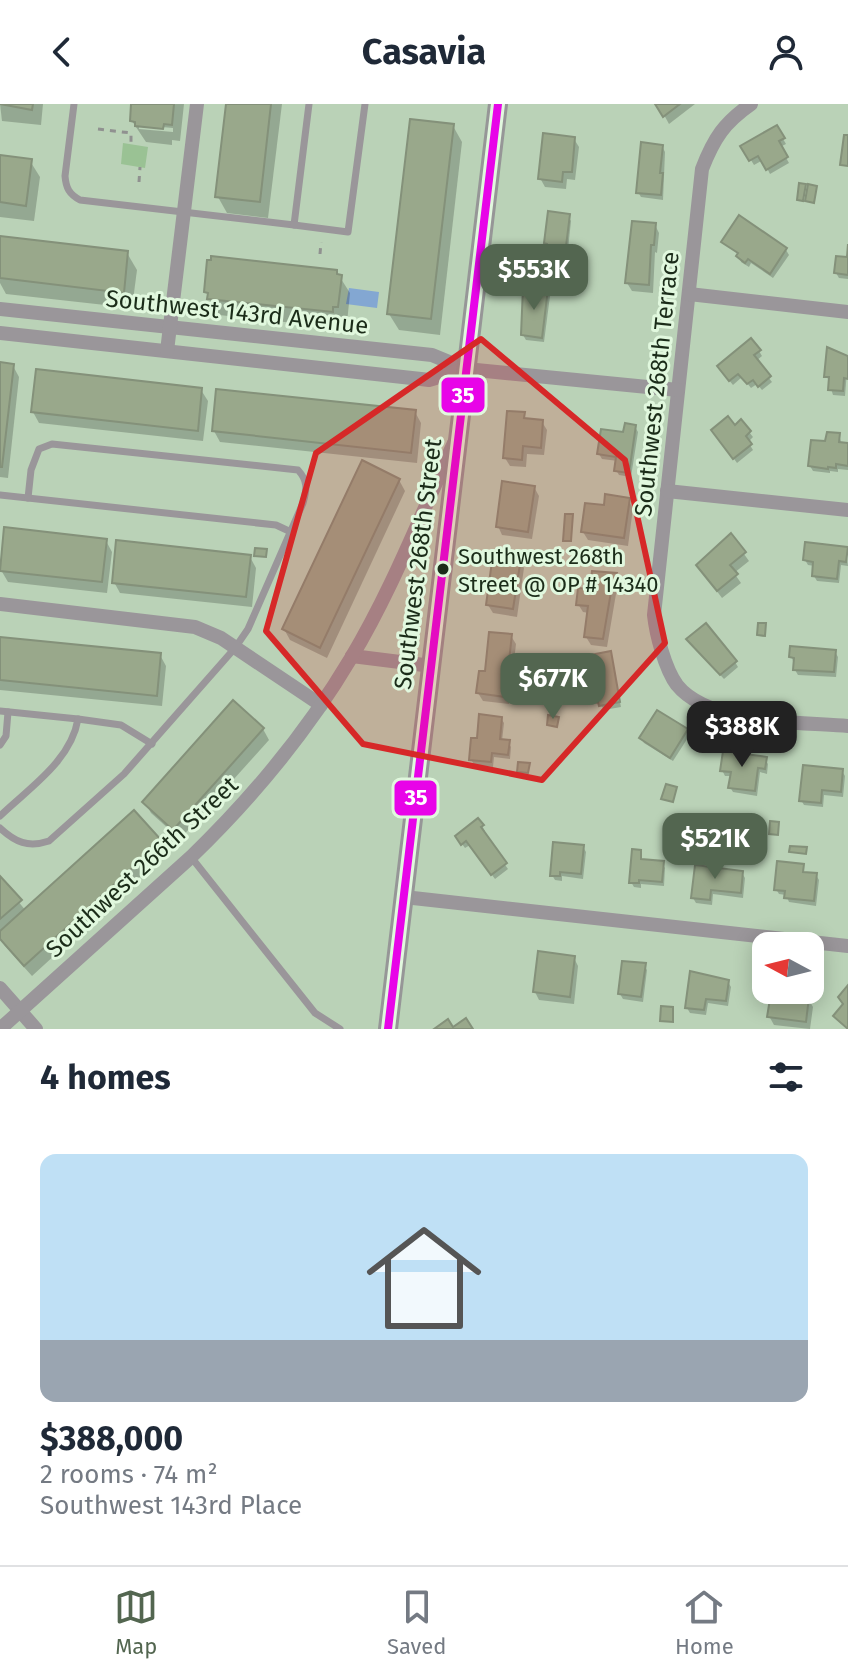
<!DOCTYPE html>
<html lang="en">
<head>
<meta charset="utf-8">
<style>
  :root { --surface:#fff; --page:#f2f2f3; --text:#1f2937; --muted:#747a83; --line:#e0e1e3; --accent:#536650 }
  body { margin:0; font-family:"Fira Sans",sans-serif; background:var(--page); color:var(--text); height:100vh; display:flex; flex-direction:column; font-size:30px; white-space:nowrap }
  * { box-sizing:border-box; margin:0 }
  p { font-size:26px; color:var(--muted) }
  .icon { flex:none; width:44px; height:44px; fill:none; stroke:currentColor; stroke-width:2; stroke-linecap:round; stroke-linejoin:round }
  .map { position:relative; height:925px; overflow:hidden }
  .drawer { display:flex; flex-direction:column; background:var(--surface); flex:1 }
  .drawer>* { flex:none }
  .needle { width:52px; rotate:277deg }
  .tools { position:absolute; left:752px; top:828px; display:grid; gap:16px }
  .tools a { display:grid; place-items:center; width:72px; height:72px; border-radius:16px; background:var(--surface); box-shadow:0 4px 20px #0003; font-size:40px }
  .price { position:absolute; translate:-50% -68px; padding:0 18px; border-radius:16px; background:var(--accent); color:#fff; font-size:26px; line-height:52px; filter:drop-shadow(0 2px 4px #0008) }
  .price::after { content:''; position:absolute; left:50%; top:48px; width:24px; height:18px; margin-left:-12px; background:inherit; clip-path:polygon(0 0,100% 0,50% 100%) }
  .price.selected { background:#222; color:#fff }
  ul { padding:0; list-style:none }
  li { display:grid; align-content:center; gap:16px; height:424px; padding:0 40px }
  li span { display:grid; place-items:center; height:248px; border-radius:16px; color:#555 }
  li>.icon { margin-inline-start:auto }
  span .icon { width:144px; height:144px; fill:#fffc; stroke-width:1 }
  li b { font-size:34px }
  h2 { display:flex; justify-content:space-between; align-items:center; height:96px; padding:0 40px; font-size:34px }
  header { display:flex; justify-content:space-between; align-items:center; height:104px; padding:0 40px; background:var(--surface); font-size:36px; font-weight:700 }
  .menu { display:flex; justify-content:space-around; align-items:center; height:112px; border-top:2px solid var(--line); background:var(--surface); font-size:22px; color:var(--muted) }
  .menu a { display:grid; justify-items:center; gap:4px }
  .menu .selected { color:var(--accent) }
  .map>svg:first-child { display:block }
  .green { fill:#9ac294 }
  .water { fill:#83a7d2 }
  .shadow { fill:#0003; fill-rule:evenodd }
  .building { fill:#99a88b; stroke:#84917a; stroke-width:2 }
  .lines { fill:none; stroke-linecap:round; stroke-linejoin:round }
  .path { stroke:#909190; stroke-width:3; stroke-dasharray:6 6; stroke-linecap:butt }
  .lane { stroke:#9a969a; stroke-width:7 }
  .street { stroke:#9a969a; stroke-width:14 }
  .secondary { stroke:#969697; stroke-width:20 }
  .bus-1-casing { stroke:#e1f8de; stroke-width:14 }
  .bus-1 { stroke:#e804e8; stroke-width:8 }
  .marked { fill:#d62828; fill-opacity:0.2; stroke:#d62828; stroke-width:6; stroke-linejoin:round }
  .bus-dot { fill:#1b2c19; stroke:#e1f8de; stroke-width:3 }
  .labels { text-anchor:middle; stroke-width:6; stroke-linejoin:round; paint-order:stroke }
  .bus-label { font-size:22px; fill:#1b2c19; stroke:#e1f8de; text-anchor:start }
  .street-label { font-size:24px; fill:#1b2c19; stroke:#e1f8de }
  .line-badge { stroke:#e1f8de; stroke-width:3 }
  .badge-label { font-size:22px; text-anchor:middle; font-weight:bold; fill:#fff }
</style>
</head>
<body>
<header><svg class="icon" aria-label="back" viewBox="0 0 24 24"><path d="M15 5l-7 7 7 7"/></svg>Casavia<svg class="icon" aria-label="person" viewBox="0 0 24 24"><circle cx="12" cy="8" r="4"/><path d="M4 21q1-7 8-7t8 7"/></svg></header>
<div class="map">
<svg width="848" height="925" viewBox="0 0 848 925">
  <rect width="100%" height="100%" fill="#bad2b7"/>
  <!-- green -->
  <path class="green" d="M123,39l25,4 -3,21 -24,-4z"/>
  <!-- water -->
  <path class="water" d="M349,184l30,4 -2,16 -31,-4z"/>
  <!-- shadow -->
  <g class="shadow">
    <path d="M0,0h43l-2,21 -39,-4z"/>
    <path d="M134,0h50l-4,37 -8,-1v5l-26,-3 -14,-21zM139,21l34,3v4l-34,-3z"/>
    <path d="M228,0h54l-14,114 -41,-5 -9,-16z"/>
    <path d="M658,0h37l-26,20z"/>
    <path d="M453,22l9,16 -22,193 -41,-5 -10,-16z"/>
    <path d="M776,23l10,17 -6,3 9,16 -19,11 -7,-14 -9,5 -11,-18z"/>
    <path d="M574,35l5,8 -4,33 -8,-1 -1,10 -21,-2 -5,-9z"/>
    <path d="M662,42l3,6 -2,48 -22,-3 -3,-5z"/>
    <path d="M0,53l30,4 10,16 -6,44 -34,-4z"/>
    <path d="M568,112l3,5 -4,38 -15,-2 -6,-14z"/>
    <path d="M655,121l4,8 -2,20 -2,-1 -2,41 -21,-2 -5,-8z"/>
    <path d="M724,138l62,8 3,5 -16,23 -22,-15 -2,4 -8,-5 -2,-7z"/>
    <path d="M0,144l127,5 10,17 -5,38 -126,-14 -6,-11z"/>
    <path d="M848,155v20l-9,-1 -3,-5z"/>
    <path d="M336,167l14,22 -3,30 -6,-1v6l-122,-13 -13,-23z"/>
    <path d="M547,187l3,5 -6,46 -18,-2 -3,-5z"/>
    <path d="M759,247l3,5 -6,5 16,21 -10,8 -5,-6 -6,4 -9,-11 -9,8 -11,-13z"/>
    <path d="M848,254l-3,38 -12,-1 -6,-19z"/>
    <path d="M0,260l13,2 6,11 -11,101 -8,-1z"/>
    <path d="M201,286l7,11 -5,40 -164,-18 -6,-11z"/>
    <path d="M415,308l6,11 -4,40 -197,-21 -6,-11z"/>
    <path d="M523,310l4,6 15,2 5,8 -3,25 -17,-1 -1,13 -16,-1 -5,-8z"/>
    <path d="M741,318l12,15 -5,5 5,8 -16,13 -20,-28z"/>
    <path d="M635,323l3,5 -7,45 -12,-2 -3,-5 2,-9 -16,-2 -3,-5z"/>
    <path d="M839,331l3,10h6v25l-10,-1v3l-8,-1v2l-17,-2 -3,-5 17,-23z"/>
    <path d="M399,376l6,11 -78,167 -37,-18 -6,-11z"/>
    <path d="M534,383l5,9 -7,43 -30,-4 -4,-9z"/>
    <path d="M628,396l5,8 -5,38 -40,-6 -5,-8 22,-25z"/>
    <path d="M731,432l18,25 -15,12 7,10 -19,15 -24,-32z"/>
    <path d="M106,437l6,11 -5,41 -99,-11 -7,-12z"/>
    <path d="M846,444l2,18 -7,-1 -2,18 -22,-2 -3,-5 1,-10 -7,-1 -3,-5z"/>
    <path d="M250,453l6,11 -4,39 -132,-14 -6,-11z"/>
    <path d="M519,456l5,8 -7,49 -24,-4 -5,-8z"/>
    <path d="M616,471l4,9 -1,10h-3l-9,53 -16,-2 -5,-8 3,-24 -6,-1 -5,-8z"/>
    <path d="M511,532l5,8 -7,60 -26,-3 -5,-8 8,-20z"/>
    <path d="M0,535l160,16 6,11 -4,40 -162,-16z"/>
    <path d="M691,540l44,18 3,5 -14,12z"/>
    <path d="M835,548l3,5 -2,20 -38,-2 -3,-5 -3,-13z"/>
    <path d="M610,549l11,54 -17,3 -4,-7 -4,1 -3,-5z"/>
    <path d="M501,614l3,5 -2,18 6,1 3,5 -1,12 -16,-2 -1,10 -19,-2 -3,-6 7,-19z"/>
    <path d="M263,625l6,11 -89,99 -29,-26 -6,-11z"/>
    <path d="M686,627l3,5 -16,25 -29,-18 -3,-5z"/>
    <path d="M765,655l3,5 -1,10 -7,-2 -3,24 -24,-4 -3,-5 2,-11h-7l-3,-6z"/>
    <path d="M842,667l3,5 -2,21 -19,-2 -1,12 -19,-2 -3,-5z"/>
    <path d="M482,722l3,5 -3,2 26,36 -13,10 -25,-34 -5,3 -8,-11z"/>
    <path d="M160,738l6,11 -134,123 -27,-30 -5,-8v-59l26,32z"/>
    <path d="M583,743l3,5 -3,27 -21,-3v5l-7,-1 -3,-5z"/>
    <path d="M640,747l3,11 19,1 3,5 -1,18 -23,-2v4l-7,-1 -3,-5z"/>
    <path d="M803,762l1,16 1,-12v4l11,1 3,5 -3,26 -27,-4 -3,-7 -7,-1 -3,-5z"/>
    <path d="M742,769l3,5 -2,20 -30,-4 -1,11 -16,-2 -3,-5z"/>
    <path d="M574,854l4,8 -4,38 -35,-4 -4,-8z"/>
    <path d="M644,861l3,5 -4,32 -20,-3 -3,-5z"/>
    <path d="M728,878l3,5 -3,19 -20,-3 -2,12 -16,-2 -3,-5z"/>
    <path d="M769,886h29l1,7 9,1 5,9 -3,22 -36,-4 -5,-9z"/>
  </g>
  <!-- building -->
  <g class="building">
    <path d="M0,0h33l-1,6z"/>
    <path d="M131,0h43l-2,21 -8,-1 -1,5 -28,-3v-4l-5,-1z"/>
    <path d="M226,0h45l-11,98 -45,-5z"/>
    <path d="M655,0h25l-17,13z"/>
    <path d="M410,15l44,5 -23,195 -44,-5z"/>
    <path d="M777,21l8,13 -6,3 9,16 -22,13 -8,-14 -9,5 -9,-15z"/>
    <path d="M543,29l32,4 -3,35h-9l-1,10 -24,-3z"/>
    <path d="M844,31h4v31l-8,-1z"/>
    <path d="M641,38l22,3 -3,28h3l-2,22 -25,-2z"/>
    <path d="M0,51l32,4 -6,47 -26,-4z"/>
    <path d="M799,79l7,1 -3,17 -6,-1z"/>
    <path d="M808,80l9,2 -3,17 -9,-2z"/>
    <path d="M548,107l22,3 -5,40 -18,-2v-8l-3,-1z"/>
    <path d="M739,111l48,33 -17,26 -22,-15 -3,4 -9,-7 2,-3 -17,-11z"/>
    <path d="M632,117l24,2 -2,22h-3l-2,40 -24,-2z"/>
    <path d="M0,132l128,15 -4,42 -124,-15z"/>
    <path d="M848,140v31l-14,-2 2,-17 11,1z"/>
    <path d="M211,152l126,14v4l5,1 -4,32h-5v5l-126,-13 1,-6 -4,-1 3,-32h4z"/>
    <path d="M523,183l25,2 -6,49 -21,-3z"/>
    <path d="M751,234l10,12 -7,5 17,21 -13,11 -5,-7 -6,4 -9,-10 -9,7 -12,-15z"/>
    <path d="M827,243l21,9v23l-4,-1 -1,13 -15,-1 1,-13h-5z"/>
    <path d="M0,258l14,2 -12,103h-2z"/>
    <path d="M36,265l166,19 -4,43 -167,-19z"/>
    <path d="M216,285l200,21 -5,43 -199,-22z"/>
    <path d="M507,307l18,1 -1,6 19,2 -2,28 -18,-2 -1,14 -19,-2z"/>
    <path d="M728,312l7,9 6,-6 10,12 -5,5 6,8 -19,15 -22,-29z"/>
    <path d="M625,319l11,2 -7,48 -15,-2 2,-14 -19,-3 4,-25 22,3z"/>
    <path d="M827,328l13,1 -1,9 9,1v23l-12,-2v4l-8,-1v2l-20,-3 3,-26 14,1z"/>
    <path d="M362,356l38,19 -80,169 -38,-19z"/>
    <path d="M502,377l33,5 -7,46 -32,-5z"/>
    <path d="M605,390l25,4 -6,40 -43,-6 4,-29 19,2z"/>
    <path d="M565,410h8l-2,27h-8z"/>
    <path d="M4,423l103,12 -5,43 -102,-11z"/>
    <path d="M731,429l15,19 -16,13 8,9 -21,17 -21,-26z"/>
    <path d="M116,436l135,15 -5,42 -134,-14z"/>
    <path d="M805,438l43,5 -2,15 -7,-1 -2,18 -25,-3 1,-14 -10,-2z"/>
    <path d="M255,444l12,1 -1,8 -12,-1z"/>
    <path d="M493,450l28,4 -8,51 -27,-4z"/>
    <path d="M592,467l25,2 -2,14 -3,-1 -9,53 -19,-2 4,-31 -12,-1 2,-17 12,1z"/>
    <path d="M706,519l31,38 -17,14 -34,-36z"/>
    <path d="M758,519h8l-1,13 -8,-1z"/>
    <path d="M489,528l23,2 -7,63 -29,-4 3,-22h6z"/>
    <path d="M0,533l161,16 -4,43 -157,-16z"/>
    <path d="M790,542l46,4 -2,22 -41,-2 1,-12 -5,-1z"/>
    <path d="M611,547l9,51 -21,4 -2,-8 -6,1 -2,-11 7,-2 -6,-31z"/>
    <path d="M233,596l31,28 -91,102 -31,-28z"/>
    <path d="M657,606l31,19 -18,29 -31,-20z"/>
    <path d="M479,610l23,3 -2,22 10,1 -2,15 -16,-2 -1,9 -22,-2 2,-22h6z"/>
    <path d="M548,611l11,2 -2,10 -10,-2z"/>
    <path d="M723,647l44,6 -2,12 -7,-1 -3,23 -27,-3 3,-16 -11,-1z"/>
    <path d="M518,658l12,1 -2,10 -11,-1z"/>
    <path d="M803,661l40,4 -2,23 -19,-2 -1,13 -22,-2z"/>
    <path d="M666,680l11,3 -4,15 -12,-3z"/>
    <path d="M134,706l28,31 -138,125 -24,-27v-8z"/>
    <path d="M478,714l6,7 -3,2 26,36 -16,12 -25,-34 -5,4 -6,-9z"/>
    <path d="M770,717l9,1 -1,13 -9,-1z"/>
    <path d="M553,738l31,3 -3,29 -21,-2v4h-10z"/>
    <path d="M790,742l17,1 -1,7 -17,-2z"/>
    <path d="M632,745l9,1v9l23,2 -2,21 -23,-2v3h-10z"/>
    <path d="M777,757l27,3 -1,8 14,1 -3,28 -30,-3 1,-7 -11,-1z"/>
    <path d="M695,761l48,6 -2,22 -30,-3 -1,10 -19,-2z"/>
    <path d="M0,772l22,24 -22,19z"/>
    <path d="M538,847l37,5 -5,41 -37,-5z"/>
    <path d="M622,857l24,2 -5,34 -23,-3z"/>
    <path d="M690,867l39,9 -3,21 -20,-2 -2,11 -19,-2z"/>
    <path d="M848,881v44l-15,-13 10,-12 -5,-7z"/>
    <path d="M767,886h28l-1,4 15,3 -3,25 -39,-5 3,-18h-4z"/>
    <path d="M661,902l12,1v15l-13,-1z"/>
    <path d="M466,914l7,11h-39l14,-10 5,8z"/>
  </g>
  <g class="lines">
    <!-- path -->
    <g class="path">
      <path d="M98,25l33,4v11"/>
      <path d="M139,78l1,-15"/>
      <path d="M320,150l1,-12"/>
    </g>
    <!-- lane -->
    <g class="lane">
      <path d="M74,0l-9,72c1,12 4,18 15,24l214,25 15,-121"/>
      <path d="M294,121l54,7 17,-128"/>
      <path d="M0,391l276,30 15,7"/>
      <path d="M0,607l78,8"/>
      <path d="M0,641l6,-9 2,-24"/>
      <path d="M0,712c29,-28 71,-55 78,-97l43,6 31,19"/>
      <path d="M0,724c15,14 28,20 49,13l75,-67 111,-126 13,-19 55,-126c4,-14 5,-22 -5,-33l-246,-26 -13,5 -8,21 -3,28"/>
      <path d="M191,753l124,156 25,16"/>
    </g>
    <!-- street -->
    <g class="street">
      <path d="M751,0c-27,19 -37,34 -49,65l-48,446c2,19 11,54 23,70 32,40 123,37 171,41"/>
      <path d="M689,190l159,18"/>
      <path d="M0,205l432,46 34,14 212,21"/>
      <path d="M0,229l421,46 8,1 37,-11"/>
      <path d="M167,247l30,-247"/>
      <path d="M667,387l181,19"/>
      <path d="M0,500l195,23 26,11 100,67"/>
      <path d="M352,552l80,10"/>
      <path d="M404,793l444,49"/>
      <path d="M0,884l36,41"/>
      <path d="M0,925l191,-172c62,-60 116,-125 160,-199 41,-68 70,-144 103,-215"/>
    </g>
    <!-- secondary -->
    <path class="secondary" d="M388,925l110,-925"/>
    <defs>
      <path id="bus-1" d="M388,925l110,-925"/>
    </defs>
    <!-- bus-1 casing -->
    <use href="#bus-1" class="bus-1-casing"/>
    <!-- bus-1 -->
    <use href="#bus-1" class="bus-1"/>
  </g>
  <!-- marked area -->
  <path class="marked" d="M481,235l144,121 40,183 -123,137 -179,-36 -97,-113 50,-178z"/>
  <!-- markers -->
  <circle class="bus-dot" cx="443" cy="465" r="7"/>
  <g class="labels">
    <!-- bus labels -->
    <g class="bus-label">
      <text x="458" y="460">Southwest 268th<tspan x="458" dy="28">Street @ OP # 14340</tspan></text>
    </g>
    <!-- street labels -->
    <g class="street-label">
      <text transform="translate(237 208) rotate(6)" y="8">Southwest 143rd Avenue</text>
      <text transform="translate(657 280) rotate(-84)" y="8">Southwest 268th Terrace</text>
      <text transform="translate(418 460) rotate(-83)" y="8">Southwest 268th Street</text>
      <text transform="translate(142 763) rotate(-43)" y="8">Southwest 266th Street</text>
    </g>
  </g>
  <g class="line-badge">
    <rect x="440" y="272" width="46" height="38" rx="8" fill="#e804e8"/>
    <rect x="393" y="675" width="45" height="38" rx="8" fill="#e804e8"/>
  </g>
  <g class="badge-label">
    <text x="463" y="299">35</text>
    <text x="416" y="701">35</text>
  </g>
</svg>
<div class="tools">
<a><svg class="needle" viewBox="-14 -14 28 28"><path d="M0-13l5 13h-10z" fill="#e53935"/><path d="M0 13l5-13h-10z" fill="#747a83"/></svg></a>
</div>
<b class="price" style="left:534px;top:208px">$553K</b>
<b class="price" style="left:553px;top:617px">$677K</b>
<b class="price selected" style="left:742px;top:665px">$388K</b>
<b class="price" style="left:715px;top:777px">$521K</b>
</div>
<section class="drawer">
<h2>4 homes<svg class="icon" aria-label="filters" viewBox="0 0 24 24"><path d="M4 7h16M4 17h16"/><circle cx="9" cy="7" r="2"/><circle cx="15" cy="17" r="2"/></svg></h2>
<ul>
<li><span style="background:linear-gradient(#bfe0f5 75%,#9aa5b1 0)"><svg class="icon" aria-label="home" viewBox="0 0 24 24"><path d="M3 11l9-7 9 7M6 9v11h12V9"/></svg></span><div><b>$388,000</b><p>2 rooms · 74 m²</p><p>Southwest 143rd Place</p></div></li>
</ul>
</section>
<nav class="menu">
<a class="selected"><svg class="icon" aria-label="map" viewBox="0 0 24 24"><path d="M3 6l6-2 6 2 6-2v14l-6 2-6-2-6 2zM9 4v14M15 6v14"/></svg>Map</a>
<a><svg class="icon" aria-label="saved" viewBox="0 0 24 24"><path d="M7 4h10v16l-5-4-5 4z"/></svg>Saved</a>
<a><svg class="icon" aria-label="home" viewBox="0 0 24 24"><path d="M3 11l9-7 9 7M6 9v11h12V9"/></svg>Home</a>
</nav>
</body>
</html>
